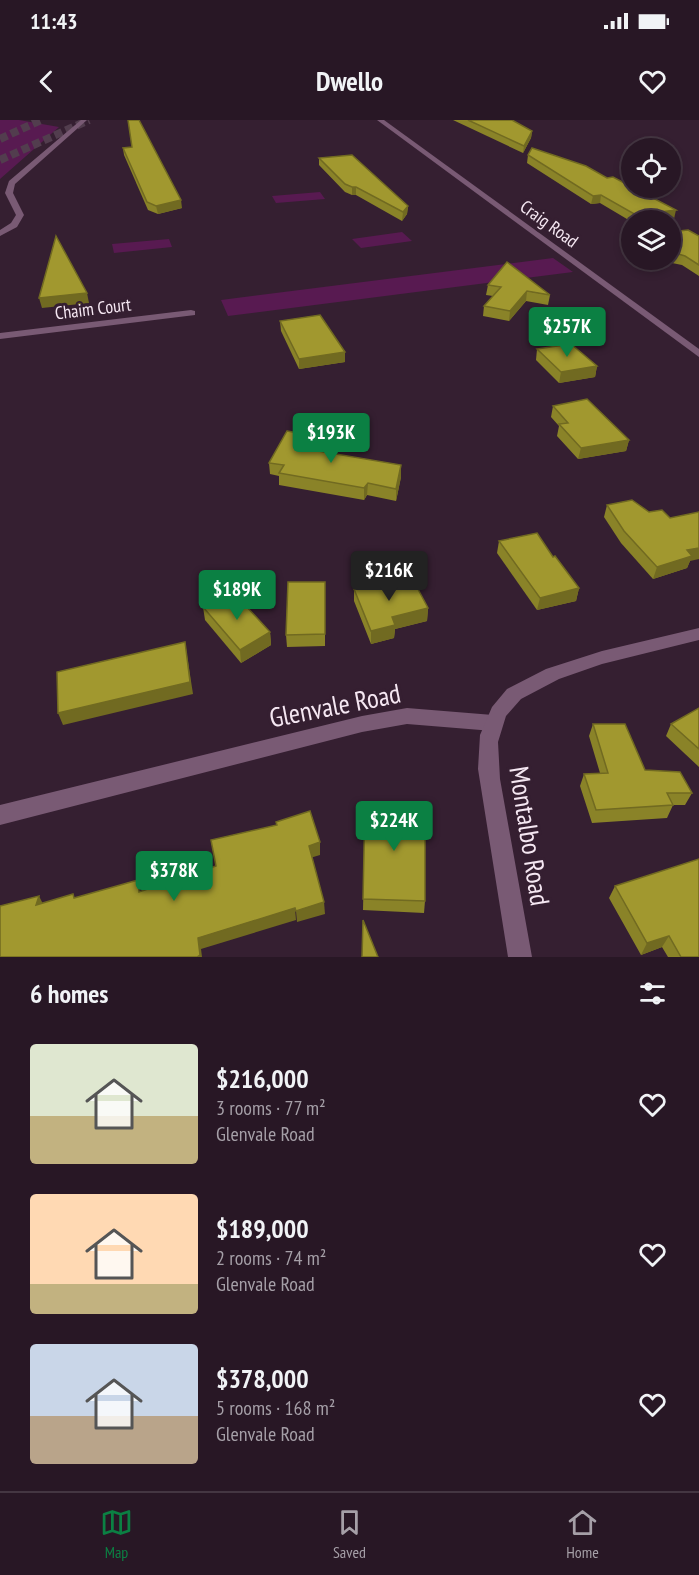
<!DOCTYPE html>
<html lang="en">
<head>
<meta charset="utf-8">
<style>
  :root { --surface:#281725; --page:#30202d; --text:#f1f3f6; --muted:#a59fa7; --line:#443642; --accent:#0b8043 }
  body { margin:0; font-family:"PT Sans Narrow",sans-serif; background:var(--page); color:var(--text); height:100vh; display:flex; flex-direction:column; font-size:22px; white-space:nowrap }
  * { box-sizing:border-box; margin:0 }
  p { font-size:20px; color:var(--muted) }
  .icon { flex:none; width:33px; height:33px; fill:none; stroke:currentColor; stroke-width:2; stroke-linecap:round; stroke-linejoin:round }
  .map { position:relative; height:837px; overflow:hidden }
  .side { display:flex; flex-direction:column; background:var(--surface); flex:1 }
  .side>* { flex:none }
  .controls { position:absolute; left:621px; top:18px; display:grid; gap:12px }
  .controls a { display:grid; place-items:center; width:60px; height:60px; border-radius:50%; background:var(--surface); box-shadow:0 3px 9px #0003,0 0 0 2px var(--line); font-size:30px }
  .price { position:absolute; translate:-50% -51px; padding:0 14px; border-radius:6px; background:var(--accent); color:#fff; font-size:20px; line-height:39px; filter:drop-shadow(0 2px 3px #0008) }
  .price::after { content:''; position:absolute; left:50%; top:36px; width:18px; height:14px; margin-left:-9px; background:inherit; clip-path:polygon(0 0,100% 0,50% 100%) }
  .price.on { background:#222; color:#fff }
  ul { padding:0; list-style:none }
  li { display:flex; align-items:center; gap:18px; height:150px; padding:0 30px }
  li span { display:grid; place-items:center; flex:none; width:168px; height:120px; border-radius:6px; color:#555 }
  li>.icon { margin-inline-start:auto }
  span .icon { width:72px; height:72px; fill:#fffc; stroke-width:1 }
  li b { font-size:26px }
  h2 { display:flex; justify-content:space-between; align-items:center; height:72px; padding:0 30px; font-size:26px }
  .status { display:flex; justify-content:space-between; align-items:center; height:42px; padding:0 30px; background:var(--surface); direction:ltr }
  .status svg { height:16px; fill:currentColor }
  header { display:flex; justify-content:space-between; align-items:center; height:78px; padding:0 30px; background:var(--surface); font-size:27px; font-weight:600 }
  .dock { display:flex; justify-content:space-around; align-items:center; height:84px; border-top:2px solid var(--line); background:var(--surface); font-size:16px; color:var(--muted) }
  .dock a { display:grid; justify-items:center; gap:3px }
  .dock .on { color:var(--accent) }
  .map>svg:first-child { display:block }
  .green { fill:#581a51 }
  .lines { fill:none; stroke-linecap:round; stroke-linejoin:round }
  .motorway-tunnel { stroke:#523d4e; stroke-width:8; stroke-dasharray:8 4; stroke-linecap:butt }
  .minor { fill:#795a74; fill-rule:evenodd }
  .tertiary { fill:#795a74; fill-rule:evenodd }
  .wall { fill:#8a8328 }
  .shaded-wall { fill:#716a21 }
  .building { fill:#a1982f; stroke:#716a21; stroke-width:1.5 }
  .labels { text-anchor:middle; stroke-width:6; stroke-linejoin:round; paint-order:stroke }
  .far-street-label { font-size:18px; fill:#f5e7f2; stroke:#351f31 }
  .near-street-label { font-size:27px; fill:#f5e7f2; stroke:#351f31 }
</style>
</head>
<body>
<div class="status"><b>11:43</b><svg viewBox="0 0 49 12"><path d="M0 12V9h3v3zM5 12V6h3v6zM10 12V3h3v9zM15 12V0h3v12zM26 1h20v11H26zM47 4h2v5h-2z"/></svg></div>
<header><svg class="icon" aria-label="back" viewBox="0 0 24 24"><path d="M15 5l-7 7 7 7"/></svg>Dwello<svg class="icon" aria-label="heart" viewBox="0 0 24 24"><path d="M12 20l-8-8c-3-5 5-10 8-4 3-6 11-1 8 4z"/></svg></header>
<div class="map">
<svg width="699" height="837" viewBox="0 0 699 837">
  <rect width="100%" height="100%" fill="#351f31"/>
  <!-- green -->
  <g class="green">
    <path d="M0,0h19l40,7 -59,52z"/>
    <path d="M320,72l5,7 -49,4 -4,-7z"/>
    <path d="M402,112l10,9 -51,7 -9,-9z"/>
    <path d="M169,119l3,8 -58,6 -2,-9z"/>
    <path d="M553,138l20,14 -345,44 -7,-16z"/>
  </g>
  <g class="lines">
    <!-- motorway-tunnel -->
    <g class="motorway-tunnel">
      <path d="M0,19l41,-19"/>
      <path d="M0,40l89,-40"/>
    </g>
    <!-- minor -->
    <g class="minor">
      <path d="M81,0h6l-72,64 -2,9 11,22 -7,12 -17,9v-6l11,-7 5,-8 -11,-22 4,-12z"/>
      <path d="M377,0h7l315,229v8z"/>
      <path d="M191,190l4,1v4l-195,24v-6z"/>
      <path d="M407,588l86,7 7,2 3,6 -3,6 -7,2 -86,-7 -45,8 -362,93v-20l362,-89z"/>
    </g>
    <!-- tertiary -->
    <path class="tertiary" d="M699,508v12l-97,24 -43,15 -38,20 -15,17 -8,26 2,37 32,178h-24l-30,-188 2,-34 12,-28 15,-18 39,-20 56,-18z"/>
  </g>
  <!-- wall -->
  <g class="wall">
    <path d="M453,0h59l20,11 -1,7 -8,15z"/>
    <path d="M123,28l59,60 -24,6 -10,-4 -24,-55z"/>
    <path d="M528,35l146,64 -15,1h-27v2l-32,-19 -9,1 -64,-41z"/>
    <path d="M319,38l89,48 -1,8 -5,7 -46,-26h-4l-7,-3 -26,-27z"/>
    <path d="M670,112l29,4v40l-17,-11 -10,-2 -8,1 -7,-4h13z"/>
    <path d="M488,165l62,10 -2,10 -22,-4 -17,20 -26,-5 1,-10 9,-10 -7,-1z"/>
    <path d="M280,201l65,31v10l-46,7 -18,-38z"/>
    <path d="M537,229l60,17 -2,11 -36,6 -23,-23z"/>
    <path d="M553,286l76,34 -3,11 -48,8 -21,-23 2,-10 -8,-9z"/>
    <path d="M327,318v11l-2,4 76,24 -5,24 -29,-6 -3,5 -85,-15v-9l-9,-2 -1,-11z"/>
    <path d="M607,385l42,7 21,6 20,43 -3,7 -34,11 -32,-36 -17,-26z"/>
    <path d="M499,421l54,16 26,31 -3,13 -39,9 -40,-57z"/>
    <path d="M325,462v64l-38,1 -1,-12z"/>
    <path d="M354,469l74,19 -1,13 -32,8 -1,9 -23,6 -17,-43z"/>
    <path d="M203,487l67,25 1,13 -30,18 -36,-43z"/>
    <path d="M699,588v59l-33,-31 5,-12z"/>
    <path d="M593,604l52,46 47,23 -7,12h-12l-6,13 -75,5 -12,-37 4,-12 16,-1 -11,-37z"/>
    <path d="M365,694l60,87 -1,12 -61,-3z"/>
    <path d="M615,766l84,71h-31l-6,-10 -21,8 -32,-57z"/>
  </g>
  <!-- shaded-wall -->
  <g class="shaded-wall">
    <path d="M532,11l-1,7 -8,15 1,-7z"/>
    <rect x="352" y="67" width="4" height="8"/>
    <path d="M601,75l-1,8 -9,1 2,-8z"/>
    <path d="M181,80l1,8 -24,6 -2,-8z"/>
    <path d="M408,86l-1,8 -5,7 1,-9z"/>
    <path d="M676,90l-2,9 -15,1h-24l1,-5z"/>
    <path d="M675,133l-3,10 -8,1 1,-4h5v-6z"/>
    <path d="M527,171l-1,10 -17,20 1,-10z"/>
    <path d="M87,173l2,10 -47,5 -3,-10z"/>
    <path d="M345,232v10l-46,7v-10z"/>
    <path d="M597,246l-2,11 -36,6 2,-11z"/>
    <path d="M327,318v11l-9,14v-12z"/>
    <path d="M629,320l-3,11 -48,8 3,-11z"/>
    <path d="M401,345v12l-5,24v-12z"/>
    <path d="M368,363l-1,12 -3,5v-12z"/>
    <path d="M699,428v11l-9,2 -3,7 -34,11 4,-12 30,-17z"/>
    <path d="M579,468l-3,13 -39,9 3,-12z"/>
    <path d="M428,488l-1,13 -32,8 -1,9 -23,6v-13l21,-14z"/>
    <path d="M270,512l1,13 -30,18 -1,-13z"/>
    <path d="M185,522l8,52 -130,31 -5,-12z"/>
    <path d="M320,722v13l-10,3 -1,-12z"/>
    <path d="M39,776l6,12 -9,-3z"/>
    <path d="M324,782l1,12 -28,8 -1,-11z"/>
    <path d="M295,788l1,12 -95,29 1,8h-5l1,-19z"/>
    <path d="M669,816l-7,11 -21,8 6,-12z"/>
  </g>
  <!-- building -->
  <g class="building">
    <path d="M128,0h11l42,80 -25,6 -9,-4 -24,-54 9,-1z"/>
    <path d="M468,0h44l20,11 -8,15z"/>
    <path d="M532,28l54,18 21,12 6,-1 63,33 -40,5 -35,-20 -8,1 -65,-41z"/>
    <path d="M352,35l56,51 -5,6 -47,-25h-4l-7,-3 -26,-26z"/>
    <path d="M688,110l11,6v29l-14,-9 -10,-3 -5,1v-22z"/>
    <path d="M56,116l31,57 -48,5z"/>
    <path d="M507,142l43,33 -23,-4 -17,20 -26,-5 17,-19 -13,-2z"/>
    <path d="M320,195l25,37 -46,7 -19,-38z"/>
    <path d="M571,224l26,22 -36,6 -24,-23z"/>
    <path d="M587,279l42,41 -48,8 -22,-24 9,-1 -15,-17z"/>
    <path d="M287,311l40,7 -9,13 83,14 -5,24 -28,-6 -4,5 -85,-15 5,-8 -15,-2z"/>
    <path d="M632,380l17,12 13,-2 8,8 29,-6v36l-12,2 5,6 -35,11 -33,-36 -17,-26z"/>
    <path d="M537,413l16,24 2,-1 24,32 -39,10 -41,-57z"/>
    <path d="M412,458l16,30 -36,9 3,8 -24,6 -17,-42z"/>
    <path d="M288,462h37v52l-39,1z"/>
    <path d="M233,472l37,40 -30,18 -37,-43z"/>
    <path d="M185,522l5,40 -132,31 -1,-41z"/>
    <path d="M699,588v41l-28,-25z"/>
    <path d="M593,604h32l20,46 35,2 12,21h-25l6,12 -77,5 -12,-36 24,-1z"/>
    <path d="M365,682l60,3v96l-62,-2z"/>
    <path d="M310,691l10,31 -11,4 15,56 -28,9 -1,-3 -97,30 2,17 -3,2h-197v-51l39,-10 -3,9 37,-11 1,4 64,-18 1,12 77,-26 -5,-26 66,-15 -1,-3z"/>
    <path d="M699,739v98h-18l-12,-21 -22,7 -32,-57z"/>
    <path d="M363,800l15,37h-16z"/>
  </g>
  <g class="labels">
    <!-- far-street labels -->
    <g class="far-street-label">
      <text transform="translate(549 104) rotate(36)" y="6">Craig Road</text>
      <text transform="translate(93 189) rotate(-7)" y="6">Chaim Court</text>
    </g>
    <!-- near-street labels -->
    <g class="near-street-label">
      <text transform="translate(335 586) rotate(-11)" y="9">Glenvale Road</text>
      <text transform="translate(529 716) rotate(81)" y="9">Montalbo Road</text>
    </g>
  </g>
</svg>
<div class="controls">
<a><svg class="icon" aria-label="locate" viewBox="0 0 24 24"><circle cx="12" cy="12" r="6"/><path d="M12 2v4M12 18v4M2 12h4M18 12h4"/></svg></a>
<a><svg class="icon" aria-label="layers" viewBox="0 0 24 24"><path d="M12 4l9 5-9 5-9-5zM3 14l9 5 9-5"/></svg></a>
</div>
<b class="price" style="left:567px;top:238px">$257K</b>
<b class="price" style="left:331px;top:344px">$193K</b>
<b class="price on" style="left:389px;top:482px">$216K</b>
<b class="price" style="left:237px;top:501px">$189K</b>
<b class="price" style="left:394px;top:732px">$224K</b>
<b class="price" style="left:174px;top:782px">$378K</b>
</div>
<section class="side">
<h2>6 homes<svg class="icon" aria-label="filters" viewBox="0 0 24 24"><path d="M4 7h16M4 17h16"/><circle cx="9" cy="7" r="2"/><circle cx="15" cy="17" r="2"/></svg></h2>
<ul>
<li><span style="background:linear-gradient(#dfe7d0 60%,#c2b280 0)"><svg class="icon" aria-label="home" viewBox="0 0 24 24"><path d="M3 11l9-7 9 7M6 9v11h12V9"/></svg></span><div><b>$216,000</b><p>3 rooms · 77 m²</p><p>Glenvale Road</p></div><svg class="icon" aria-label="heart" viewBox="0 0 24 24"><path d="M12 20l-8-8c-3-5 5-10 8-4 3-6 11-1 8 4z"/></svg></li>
<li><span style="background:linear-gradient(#ffd9b3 75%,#c2b280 0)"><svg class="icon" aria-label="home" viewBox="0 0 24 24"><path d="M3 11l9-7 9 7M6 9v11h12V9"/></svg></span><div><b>$189,000</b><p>2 rooms · 74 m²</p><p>Glenvale Road</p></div><svg class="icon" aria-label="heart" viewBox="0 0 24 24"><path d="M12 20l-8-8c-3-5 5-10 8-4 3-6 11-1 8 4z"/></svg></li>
<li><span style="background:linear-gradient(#c9d6e8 60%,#b9a48a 0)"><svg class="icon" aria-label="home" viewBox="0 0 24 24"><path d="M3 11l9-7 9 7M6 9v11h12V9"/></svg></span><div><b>$378,000</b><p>5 rooms · 168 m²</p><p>Glenvale Road</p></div><svg class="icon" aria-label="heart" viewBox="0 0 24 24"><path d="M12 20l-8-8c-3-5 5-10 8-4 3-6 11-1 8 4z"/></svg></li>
</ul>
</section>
<nav class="dock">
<a class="on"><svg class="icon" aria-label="map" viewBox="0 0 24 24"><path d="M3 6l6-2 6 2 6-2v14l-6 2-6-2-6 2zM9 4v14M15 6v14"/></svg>Map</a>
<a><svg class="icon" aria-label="saved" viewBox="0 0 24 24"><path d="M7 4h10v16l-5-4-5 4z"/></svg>Saved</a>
<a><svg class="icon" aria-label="home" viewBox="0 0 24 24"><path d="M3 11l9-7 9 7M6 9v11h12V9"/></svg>Home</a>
</nav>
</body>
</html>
